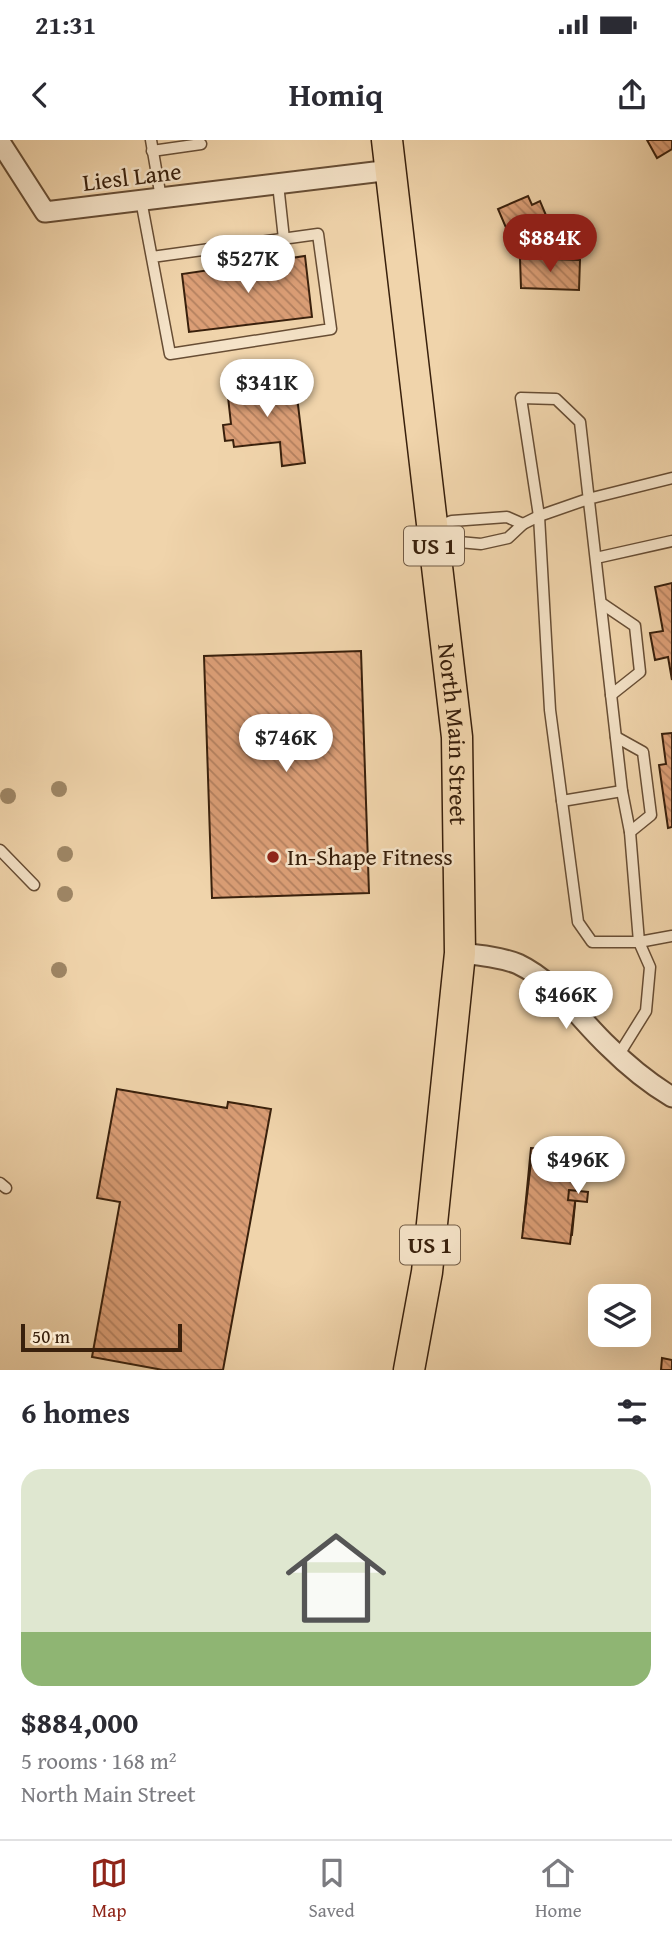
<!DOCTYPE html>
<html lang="en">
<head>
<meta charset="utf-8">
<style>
  :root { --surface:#fff; --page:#f7f7f7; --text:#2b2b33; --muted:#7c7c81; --line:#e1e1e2; --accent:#8f2418 }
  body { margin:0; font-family:"Gentium Book Plus",serif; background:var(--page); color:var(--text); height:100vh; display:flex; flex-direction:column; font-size:26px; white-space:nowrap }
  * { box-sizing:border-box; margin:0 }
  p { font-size:23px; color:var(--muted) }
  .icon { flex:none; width:38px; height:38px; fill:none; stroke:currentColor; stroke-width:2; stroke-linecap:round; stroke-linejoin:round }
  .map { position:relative; height:1230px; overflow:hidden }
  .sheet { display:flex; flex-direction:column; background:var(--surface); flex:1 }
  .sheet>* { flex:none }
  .buttons { position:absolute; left:588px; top:1144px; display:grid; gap:14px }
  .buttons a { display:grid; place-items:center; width:63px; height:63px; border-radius:14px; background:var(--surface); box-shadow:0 7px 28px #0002; font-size:35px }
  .scale { position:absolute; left:21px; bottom:18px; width:161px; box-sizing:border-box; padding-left:7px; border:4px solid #39200c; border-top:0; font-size:19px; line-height:24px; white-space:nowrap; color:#39200c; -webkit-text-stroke:5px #f5e3c8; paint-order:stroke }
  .price { position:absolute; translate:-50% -60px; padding:0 16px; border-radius:24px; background:#fff; color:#222; font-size:23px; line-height:46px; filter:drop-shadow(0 2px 4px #0008) }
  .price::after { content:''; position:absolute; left:50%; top:42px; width:21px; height:16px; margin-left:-10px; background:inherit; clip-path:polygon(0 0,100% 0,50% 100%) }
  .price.current { background:var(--accent); color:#fff }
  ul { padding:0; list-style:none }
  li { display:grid; align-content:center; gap:14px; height:371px; padding:0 21px }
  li+li { border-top:2px solid var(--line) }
  li span { display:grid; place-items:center; height:217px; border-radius:21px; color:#555 }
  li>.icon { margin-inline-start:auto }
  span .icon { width:126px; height:126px; fill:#fffc; stroke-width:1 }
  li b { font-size:30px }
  h2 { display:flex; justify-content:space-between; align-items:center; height:84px; padding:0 21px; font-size:30px }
  .status { display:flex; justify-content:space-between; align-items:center; height:49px; padding:0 35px; background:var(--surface); direction:ltr }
  .status svg { height:19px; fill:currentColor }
  header { display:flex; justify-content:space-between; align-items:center; height:91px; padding:0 21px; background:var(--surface); font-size:32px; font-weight:700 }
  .menu { display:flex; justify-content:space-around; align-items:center; height:98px; border-top:2px solid var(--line); background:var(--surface); font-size:19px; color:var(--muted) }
  .menu a { display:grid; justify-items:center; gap:4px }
  .menu .current { color:var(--accent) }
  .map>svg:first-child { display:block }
  .building { fill:url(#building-back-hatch); stroke:#39200c; stroke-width:2 }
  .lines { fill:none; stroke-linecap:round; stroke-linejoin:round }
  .service-casing { stroke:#674d34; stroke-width:13 }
  .minor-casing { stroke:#674d34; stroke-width:23 }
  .primary-casing { stroke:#39200c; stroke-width:33 }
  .service { stroke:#f5e3c8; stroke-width:10 }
  .minor { stroke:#f5e3c8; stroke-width:19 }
  .primary { stroke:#f0d4ab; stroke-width:30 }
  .tree { fill:#9e8665 }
  .poi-dot { fill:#8f2418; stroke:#f5e3c8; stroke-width:2.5 }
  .labels { text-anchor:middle; stroke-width:5; stroke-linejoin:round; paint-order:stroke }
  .shield { fill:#f5e3c8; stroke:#715a44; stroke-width:2 }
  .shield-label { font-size:23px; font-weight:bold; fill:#39200c }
  .street-label { font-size:24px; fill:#39200c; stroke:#f5e3c8 }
  .poi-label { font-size:24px; fill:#39200c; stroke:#f5e3c8; text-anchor:start }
</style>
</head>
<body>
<div class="status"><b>21:31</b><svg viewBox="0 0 49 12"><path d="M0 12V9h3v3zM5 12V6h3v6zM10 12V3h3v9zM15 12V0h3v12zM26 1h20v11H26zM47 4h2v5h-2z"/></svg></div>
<header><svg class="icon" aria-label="back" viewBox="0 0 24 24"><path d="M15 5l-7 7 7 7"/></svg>Homiq<svg class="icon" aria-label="share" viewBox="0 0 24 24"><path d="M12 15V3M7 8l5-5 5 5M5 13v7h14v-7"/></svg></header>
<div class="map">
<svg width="672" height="1230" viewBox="0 0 672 1230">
  <defs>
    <pattern id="building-back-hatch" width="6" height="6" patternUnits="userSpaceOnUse" patternTransform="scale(1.75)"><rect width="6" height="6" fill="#db9e76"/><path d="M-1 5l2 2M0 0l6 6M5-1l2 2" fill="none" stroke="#b3805f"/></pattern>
  </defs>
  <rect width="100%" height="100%" fill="#f0d4ab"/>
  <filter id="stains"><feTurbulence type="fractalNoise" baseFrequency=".00286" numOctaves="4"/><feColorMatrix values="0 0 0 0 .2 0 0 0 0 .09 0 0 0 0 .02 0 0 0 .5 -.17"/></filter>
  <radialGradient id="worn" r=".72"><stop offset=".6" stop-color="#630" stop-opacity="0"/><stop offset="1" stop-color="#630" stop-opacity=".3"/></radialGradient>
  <!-- building -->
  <g class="building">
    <path d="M647,0h25v9l-15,9z"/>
    <path d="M528,56l4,9 8,-4 8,19 -8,4 5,10 -19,8 3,5 -13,4 -18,-42z"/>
    <path d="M305,116l7,61 -123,15 -7,-58z"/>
    <path d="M520,118l60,2 -1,30 -58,-2z"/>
    <path d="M295,240l10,83 -23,3 -2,-24 -46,5 -1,-7 -8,1 -2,-16 8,-1 -4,-36z"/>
    <path d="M672,443v97l-4,-23 -13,3 -5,-27 13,-2 -8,-44z"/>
    <path d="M361,511l8,242 -157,5 -8,-242z"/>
    <path d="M672,593v94l-4,1 -9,-63 7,-1 -4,-30z"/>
    <path d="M117,949l110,19 1,-6 43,7 -48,261h-60l-71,-13 28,-155 -23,-4z"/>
    <path d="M531,1008l49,4 -8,83 -49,-5z"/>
    <path d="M532,1014l48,6 -10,84 -48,-6z"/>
    <path d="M569,1050l19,2 -1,10 -19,-2z"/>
    <path d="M662,1218l10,2v10h-11z"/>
  </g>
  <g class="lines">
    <defs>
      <g id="service">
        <path d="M151,0l10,58"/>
        <path d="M152,11l49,-7"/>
        <path d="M278,44l6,55"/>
        <path d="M141,60l29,154 161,-25 -13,-95 -166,23"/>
        <path d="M672,338l-84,21 -49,17 -18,-118 35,1 24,23 42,369 8,41 9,110 33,-6"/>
        <path d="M435,387l17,-6 55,-4 16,7"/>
        <path d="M439,391l20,11 22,2 27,-6 15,-14 16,-8 11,194 28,212 14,20h47l11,25 -4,44 -28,45"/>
        <path d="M596,418l76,-17"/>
        <path d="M601,463l34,23 5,46 -29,23"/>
        <path d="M616,597l27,15 8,63 -21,17"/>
        <path d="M562,661l60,-10"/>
        <path d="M0,710l34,35"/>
        <path d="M0,1043l6,5"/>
      </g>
      <g id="minor">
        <path d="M0,2l45,70 346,-42"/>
        <path d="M460,813c19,2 40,4 58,11 38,18 61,55 91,83 19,19 40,36 63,50"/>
      </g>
      <g id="primary">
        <path id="s1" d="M387,0l70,597 3,216 -33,319 -18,98"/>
      </g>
    </defs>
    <!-- service casing -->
    <use href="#service" class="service-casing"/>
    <!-- minor casing -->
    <use href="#minor" class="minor-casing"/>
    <!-- primary casing -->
    <use href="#primary" class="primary-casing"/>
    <!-- service -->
    <use href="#service" class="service"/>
    <!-- minor -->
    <use href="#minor" class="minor"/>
    <!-- primary -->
    <use href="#primary" class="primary"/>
  </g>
  <!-- trees -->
  <g class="tree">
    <circle cx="59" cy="649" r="8"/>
    <circle cx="8" cy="656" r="8"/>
    <circle cx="65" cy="714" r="8"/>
    <circle cx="65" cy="754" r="8"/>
    <circle cx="59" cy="830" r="8"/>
  </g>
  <!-- markers -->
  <circle class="poi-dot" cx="273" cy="717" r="7"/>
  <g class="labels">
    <!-- shield labels -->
    <g class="shield">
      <rect x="404" y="386.5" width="60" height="39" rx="5"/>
      <rect x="400" y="1085.5" width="60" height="39" rx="5"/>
    </g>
    <g class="shield-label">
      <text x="434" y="414">US 1</text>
      <text x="430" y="1113">US 1</text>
    </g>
    <!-- street labels -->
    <g class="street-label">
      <text transform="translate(132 37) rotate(-7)" y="8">Liesl Lane</text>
      <text dy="8" stroke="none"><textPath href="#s1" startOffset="598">North Main Street</textPath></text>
    </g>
    <!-- poi labels -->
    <g class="poi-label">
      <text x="287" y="725">In-Shape Fitness</text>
    </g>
  </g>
  <rect width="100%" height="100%" filter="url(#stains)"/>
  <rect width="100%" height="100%" fill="url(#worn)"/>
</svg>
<div class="buttons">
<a><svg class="icon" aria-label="layers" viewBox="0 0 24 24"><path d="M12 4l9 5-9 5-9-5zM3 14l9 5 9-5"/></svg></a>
</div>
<div class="scale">50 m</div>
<b class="price current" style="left:550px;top:134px">$884K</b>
<b class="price" style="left:248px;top:155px">$527K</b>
<b class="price" style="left:267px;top:279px">$341K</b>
<b class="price" style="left:286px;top:634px">$746K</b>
<b class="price" style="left:566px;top:891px">$466K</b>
<b class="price" style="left:578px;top:1056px">$496K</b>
</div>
<section class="sheet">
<h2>6 homes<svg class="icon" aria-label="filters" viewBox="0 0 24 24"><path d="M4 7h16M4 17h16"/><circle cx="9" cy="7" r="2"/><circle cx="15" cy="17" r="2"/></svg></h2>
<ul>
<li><span style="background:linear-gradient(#dfe7d0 75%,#8fb573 0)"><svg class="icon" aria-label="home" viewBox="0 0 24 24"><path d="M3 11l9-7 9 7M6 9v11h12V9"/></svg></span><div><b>$884,000</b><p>5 rooms · 168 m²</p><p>North Main Street</p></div></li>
</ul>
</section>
<nav class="menu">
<a class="current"><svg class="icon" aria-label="map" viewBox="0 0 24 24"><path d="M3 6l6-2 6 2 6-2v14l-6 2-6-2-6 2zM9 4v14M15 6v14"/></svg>Map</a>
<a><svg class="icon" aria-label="saved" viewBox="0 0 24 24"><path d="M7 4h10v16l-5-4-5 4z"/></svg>Saved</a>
<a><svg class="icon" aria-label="home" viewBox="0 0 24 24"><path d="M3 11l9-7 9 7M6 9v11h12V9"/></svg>Home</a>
</nav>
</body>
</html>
